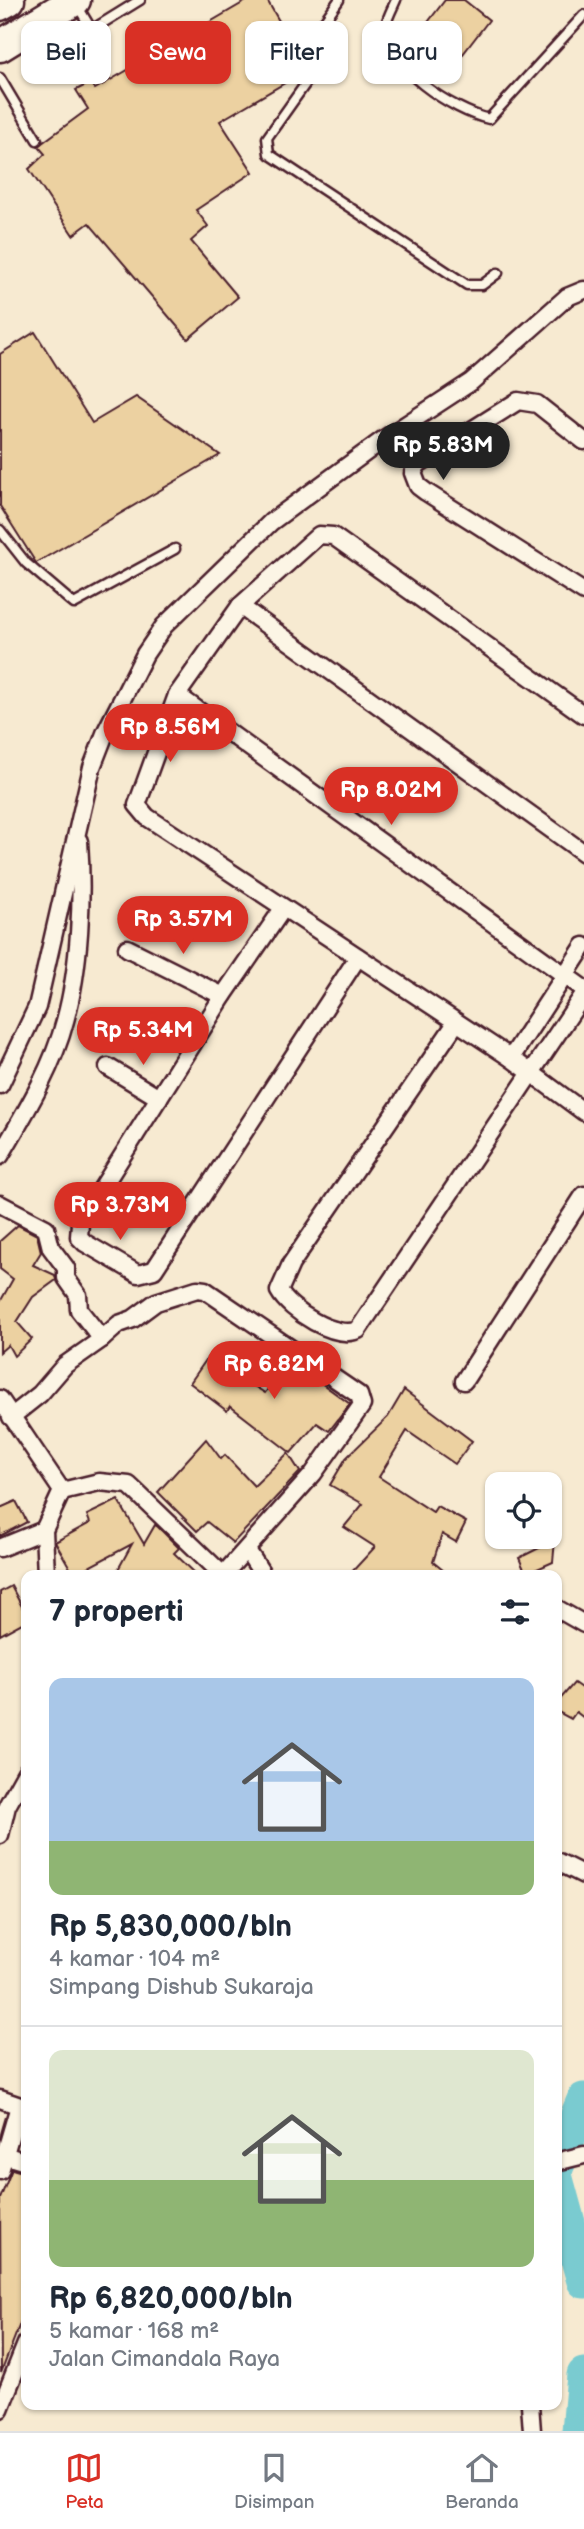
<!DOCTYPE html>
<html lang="id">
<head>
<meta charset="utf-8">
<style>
  :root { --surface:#fff; --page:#f6f6f7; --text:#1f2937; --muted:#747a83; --line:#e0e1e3; --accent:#d93025 }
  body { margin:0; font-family:"Balsamiq Sans",sans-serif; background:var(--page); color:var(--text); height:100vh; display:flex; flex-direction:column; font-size:26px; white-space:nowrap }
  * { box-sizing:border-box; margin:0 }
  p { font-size:23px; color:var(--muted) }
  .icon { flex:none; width:38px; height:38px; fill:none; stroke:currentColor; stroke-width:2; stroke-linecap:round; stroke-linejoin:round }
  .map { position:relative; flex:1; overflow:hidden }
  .details { position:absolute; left:21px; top:1570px; width:541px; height:840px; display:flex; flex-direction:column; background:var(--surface); border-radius:14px; box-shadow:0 2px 5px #0004 }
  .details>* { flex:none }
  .top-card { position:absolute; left:21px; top:21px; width:542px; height:63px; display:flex; gap:14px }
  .tools { position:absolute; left:485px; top:1472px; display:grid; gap:14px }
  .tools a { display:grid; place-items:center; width:77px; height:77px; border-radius:14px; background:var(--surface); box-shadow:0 2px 5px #0004; font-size:35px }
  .price { position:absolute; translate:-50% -60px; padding:0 16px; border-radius:24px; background:var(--accent); color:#fff; font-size:23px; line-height:46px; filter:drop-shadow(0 2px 4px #0008) }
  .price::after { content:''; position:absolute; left:50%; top:42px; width:21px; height:16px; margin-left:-10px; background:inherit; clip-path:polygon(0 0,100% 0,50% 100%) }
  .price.selected { background:#222; color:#fff }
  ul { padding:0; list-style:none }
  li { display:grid; align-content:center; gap:14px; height:371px; padding:0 28px }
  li+li { border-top:2px solid var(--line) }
  li span { display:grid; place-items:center; height:217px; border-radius:14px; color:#555 }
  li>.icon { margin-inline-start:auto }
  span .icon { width:126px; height:126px; fill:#fffc; stroke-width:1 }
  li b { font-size:30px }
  h2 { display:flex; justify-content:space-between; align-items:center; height:84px; padding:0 28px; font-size:30px }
  .pill { padding:0 24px; border-radius:14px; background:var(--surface); box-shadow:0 2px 5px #0004; font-size:24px; line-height:63px }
  .pill.selected { background:var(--accent); color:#fff }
  .menu { display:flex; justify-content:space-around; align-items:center; height:98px; border-top:2px solid var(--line); background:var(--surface); font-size:19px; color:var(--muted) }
  .menu a { display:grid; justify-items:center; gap:4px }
  .menu .selected { color:var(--accent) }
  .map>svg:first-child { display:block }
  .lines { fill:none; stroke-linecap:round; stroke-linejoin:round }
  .river { stroke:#7acbd0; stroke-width:35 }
  .building { fill:#ecd1a1; stroke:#4a1f2b; stroke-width:2 }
  .lane-casing { stroke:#4a1f2b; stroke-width:13 }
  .street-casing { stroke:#4a1f2b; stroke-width:21 }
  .highway-casing { stroke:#4a1f2b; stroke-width:35 }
  .lane { stroke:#fcf5e5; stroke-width:8 }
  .street { stroke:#fcf5e5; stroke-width:16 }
  .highway { stroke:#fcf5e5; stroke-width:30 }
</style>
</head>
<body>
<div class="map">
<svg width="584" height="2431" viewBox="0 0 584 2431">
  <rect width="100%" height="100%" fill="#f7ead1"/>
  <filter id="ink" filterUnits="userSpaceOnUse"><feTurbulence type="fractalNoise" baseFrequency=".0143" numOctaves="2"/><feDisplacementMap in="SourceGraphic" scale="14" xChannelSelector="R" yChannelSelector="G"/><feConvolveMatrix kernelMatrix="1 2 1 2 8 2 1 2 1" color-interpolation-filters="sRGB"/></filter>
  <g filter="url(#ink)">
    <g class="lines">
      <!-- river -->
      <g class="river">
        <path d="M556,2168l28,-68"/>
        <path d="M556,2179l28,102"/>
        <path d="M579,2431l5,-56"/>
      </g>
    </g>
    <!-- building -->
    <g class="building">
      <path d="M248,0h19l40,70 -87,51 33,51 -57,38 12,16 -17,15 47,56 -50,42 -99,-116 -16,12 -44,-66 16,-15 -7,-8 50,-37 -12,-19 14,-7 5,6z"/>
      <path d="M445,0h19l25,20 -46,60 -37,-29z"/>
      <path d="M35,332l57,91 44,-26 84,58 -184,108 -36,-57v-152z"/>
      <path d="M18,1225l19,10 4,17 -8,13 22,10 1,5 -23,17 -16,25 15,17 -18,17 -6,-11 -8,7v-50l13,-23 -13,-10v-28z"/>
      <path d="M208,1357l57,36 24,-33 61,44 -21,27 -12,-8 -26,30 -61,-47 -3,5 -37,-28z"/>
      <path d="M404,1390l68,51 -17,23 -48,-33 -28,46 54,35 4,-6 29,16 -10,20 -14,-8 -9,28 16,13h-100l26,-28 -31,-20 19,-23 -33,-19 16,-27 42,-41z"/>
      <path d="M206,1439l15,20 4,-4 29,31 34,-33 12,19 -67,71 -26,-21 -10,9 -39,-39z"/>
      <path d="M118,1500l26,44 11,-19 3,2 21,21 -5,5 23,22h-82l17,-31 -58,31 -19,-33 35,-19 -3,-8z"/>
      <path d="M16,1501l11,21 -27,14v-28z"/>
      <path d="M555,1540l-2,22 -27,12 -7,-16z"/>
      <path d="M11,1586l15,28v7l-26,14v-43z"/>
      <path d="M574,1683l10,7v28l-8,-6 -5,7 -15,-8v-7z"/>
      <path d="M12,2169l14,4v135l-25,65 -1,-174z"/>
    </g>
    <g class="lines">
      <defs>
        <g id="lane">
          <path d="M339,0l-19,27 -4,42 -49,69 2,16 198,131h15l16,-12"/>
          <path d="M396,0c-3,7 -9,18 -10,25 -3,42 68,86 103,94l95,-104"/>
          <path d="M77,5l15,25"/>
          <path d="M72,42l68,-42"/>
          <path d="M0,78l37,62"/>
          <path d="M0,530l26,33 48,41 101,-55"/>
        </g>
        <g id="street">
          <path d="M584,441l-47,-37 -19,-3 -100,63 -5,9 5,13 8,6 158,100"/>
          <path d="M240,606l344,247"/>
          <path d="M177,695l407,294"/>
          <path d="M584,715l-251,-179 -14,-1 -79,71 -63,89 -40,110 10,12 364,241 73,54"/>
          <path d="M282,910l-59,86 -143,227 -1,14 6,6 53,31 16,-4 204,-313"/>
          <path d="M127,948l96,48"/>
          <path d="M456,1023l-165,241 -12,27c11,20 57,49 79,39l226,-336"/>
          <path d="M511,1058l73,-112"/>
          <path d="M108,1067l51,31"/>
          <path d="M0,1085l37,-78 55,-240 14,-36 39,-77 19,-28 107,-104 113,-83 87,-57 96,-85 17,-7"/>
          <path d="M0,1156c24,-41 53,-88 65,-135 15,-53 18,-126 14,-180"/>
          <path d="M0,1204l46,24 5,20 15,20v10l12,17 1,15 23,29 17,-15 14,-5 23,-17 41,-13 8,1 154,105 3,10 -49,69 -90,101"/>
          <path d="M464,1381l120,-186"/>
          <path d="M0,1399l62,92 -18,39 2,45"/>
          <path d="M11,1417l29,-23 25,-29 37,-26"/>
          <path d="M62,1491l37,-9 30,3 94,90"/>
          <path d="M0,1548l44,-18"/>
          <path d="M247,1550l16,25"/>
          <path d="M556,1608l28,16"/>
          <path d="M0,1835l7,-29 19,-34"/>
          <path d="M556,1861l28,14"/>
          <path d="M0,2099l26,9"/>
          <path d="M7,2156l19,6"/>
          <path d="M556,2162l28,-7"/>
          <path d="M0,2171l19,-65"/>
          <path d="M530,2404l2,27"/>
          <path d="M0,2409l26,-65"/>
        </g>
        <g id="highway">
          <path d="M0,5l9,-5"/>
          <path d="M0,46l75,-46"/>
        </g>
      </defs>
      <!-- lane casing -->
      <use href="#lane" class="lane-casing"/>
      <!-- street casing -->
      <use href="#street" class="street-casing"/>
      <!-- highway casing -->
      <use href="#highway" class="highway-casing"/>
      <!-- lane -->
      <use href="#lane" class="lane"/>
      <!-- street -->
      <use href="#street" class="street"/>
      <!-- highway -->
      <use href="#highway" class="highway"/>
    </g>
  </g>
</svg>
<div class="tools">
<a><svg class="icon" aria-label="locate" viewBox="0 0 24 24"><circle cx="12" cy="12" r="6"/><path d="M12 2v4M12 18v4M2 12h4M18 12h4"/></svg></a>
</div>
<b class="price selected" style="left:443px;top:482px">Rp 5.83M</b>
<b class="price" style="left:170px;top:764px">Rp 8.56M</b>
<b class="price" style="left:391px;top:827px">Rp 8.02M</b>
<b class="price" style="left:183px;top:956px">Rp 3.57M</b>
<b class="price" style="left:143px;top:1067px">Rp 5.34M</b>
<b class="price" style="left:120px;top:1242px">Rp 3.73M</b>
<b class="price" style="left:274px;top:1401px">Rp 6.82M</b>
<div class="top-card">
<a class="pill">Beli</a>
<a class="pill selected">Sewa</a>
<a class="pill">Filter</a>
<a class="pill">Baru</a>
</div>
<section class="details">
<h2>7 properti<svg class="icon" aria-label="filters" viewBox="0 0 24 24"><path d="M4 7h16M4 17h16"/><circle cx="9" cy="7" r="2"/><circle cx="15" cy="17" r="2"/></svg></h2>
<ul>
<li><span style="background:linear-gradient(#a9c7e8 75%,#8fb573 0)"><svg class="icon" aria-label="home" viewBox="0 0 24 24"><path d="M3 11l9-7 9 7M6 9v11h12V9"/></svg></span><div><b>Rp 5,830,000/bln</b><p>4 kamar · 104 m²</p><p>Simpang Dishub Sukaraja</p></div></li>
<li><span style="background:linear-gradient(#dfe7d0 60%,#8fb573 0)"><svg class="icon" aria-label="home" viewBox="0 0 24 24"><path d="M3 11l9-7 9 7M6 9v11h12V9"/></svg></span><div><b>Rp 6,820,000/bln</b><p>5 kamar · 168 m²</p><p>Jalan Cimandala Raya</p></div></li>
</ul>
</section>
</div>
<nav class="menu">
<a class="selected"><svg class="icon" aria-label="map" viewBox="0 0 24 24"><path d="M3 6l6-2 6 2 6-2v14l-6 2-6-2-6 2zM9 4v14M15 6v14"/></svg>Peta</a>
<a><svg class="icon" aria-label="saved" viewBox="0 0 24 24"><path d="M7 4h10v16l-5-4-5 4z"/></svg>Disimpan</a>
<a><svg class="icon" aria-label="home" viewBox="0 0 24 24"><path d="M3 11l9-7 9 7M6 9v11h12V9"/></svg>Beranda</a>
</nav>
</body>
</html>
